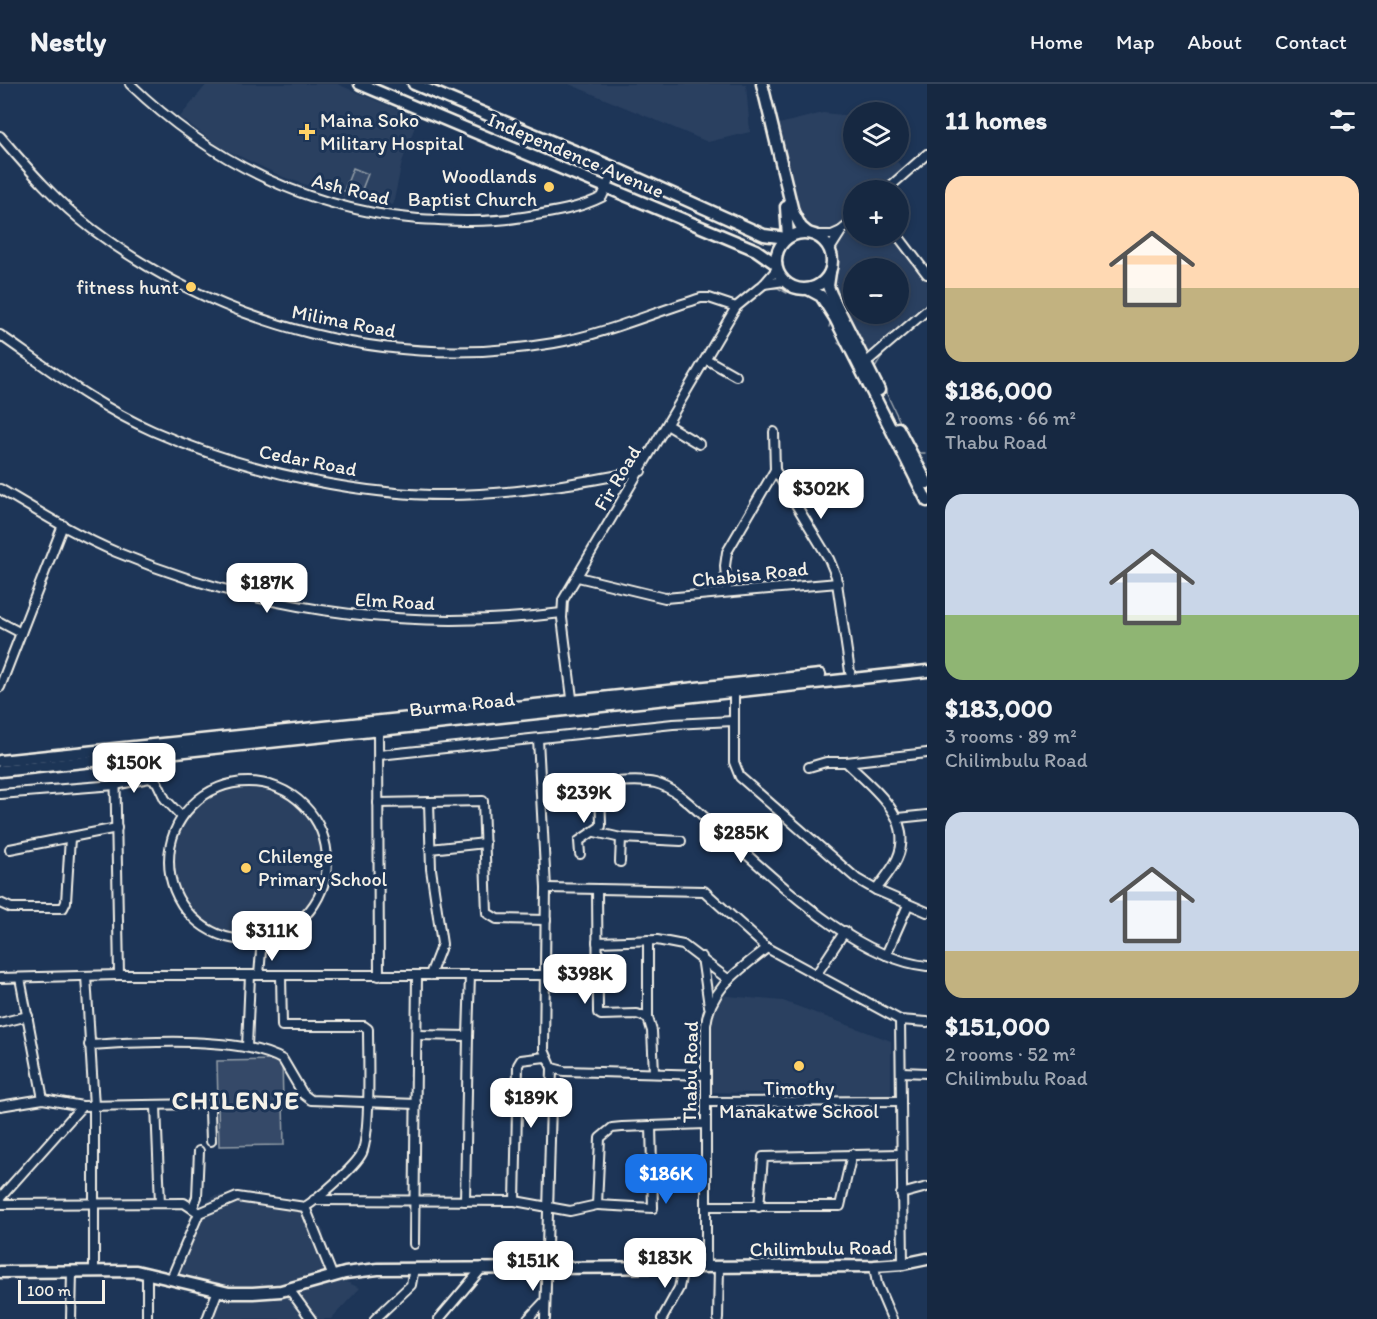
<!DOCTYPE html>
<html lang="en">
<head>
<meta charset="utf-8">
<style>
  :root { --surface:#162841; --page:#1f3048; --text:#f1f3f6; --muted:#9ea6b1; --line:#35445a; --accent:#1a73e8 }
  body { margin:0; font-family:Itim,sans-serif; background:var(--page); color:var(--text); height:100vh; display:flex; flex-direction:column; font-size:22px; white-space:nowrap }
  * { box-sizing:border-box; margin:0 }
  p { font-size:20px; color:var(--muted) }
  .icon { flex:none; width:33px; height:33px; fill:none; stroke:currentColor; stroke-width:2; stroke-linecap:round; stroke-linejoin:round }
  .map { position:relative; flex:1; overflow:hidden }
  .sheet { display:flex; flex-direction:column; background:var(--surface); width:450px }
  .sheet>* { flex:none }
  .controls { position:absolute; left:843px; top:18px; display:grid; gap:12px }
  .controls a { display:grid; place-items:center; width:66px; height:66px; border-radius:50%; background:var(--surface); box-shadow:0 3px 9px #0003,0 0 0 2px var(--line); font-size:30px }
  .scale { position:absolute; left:18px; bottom:15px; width:87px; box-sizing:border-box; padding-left:6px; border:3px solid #f4f1e8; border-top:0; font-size:16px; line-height:21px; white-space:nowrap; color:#f4f1e8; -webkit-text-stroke:4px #1d3557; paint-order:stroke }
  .price { position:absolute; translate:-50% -51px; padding:0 14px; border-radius:12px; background:#fff; color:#222; font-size:20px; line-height:39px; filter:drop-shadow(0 2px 3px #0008) }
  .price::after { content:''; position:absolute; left:50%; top:36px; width:18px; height:14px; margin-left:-9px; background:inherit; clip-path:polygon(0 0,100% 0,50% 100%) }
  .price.current { background:var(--accent); color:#fff }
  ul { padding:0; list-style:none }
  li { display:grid; align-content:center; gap:12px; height:318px; padding:0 18px }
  li span { display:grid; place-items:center; height:186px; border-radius:18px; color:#555 }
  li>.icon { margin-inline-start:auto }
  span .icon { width:108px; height:108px; fill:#fffc; stroke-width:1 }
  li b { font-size:26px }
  h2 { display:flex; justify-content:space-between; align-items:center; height:72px; padding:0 18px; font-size:26px }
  header { display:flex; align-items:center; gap:36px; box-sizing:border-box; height:84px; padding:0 30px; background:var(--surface); border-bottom:2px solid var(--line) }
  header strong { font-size:28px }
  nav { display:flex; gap:33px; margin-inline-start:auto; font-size:21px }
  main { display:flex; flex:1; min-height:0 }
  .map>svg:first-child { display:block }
  .built { fill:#2a4060; fill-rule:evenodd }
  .green { fill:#354a67; stroke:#949ea8; stroke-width:1.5 }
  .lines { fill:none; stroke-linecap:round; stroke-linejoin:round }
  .stream { stroke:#9aa2ab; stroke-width:1.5 }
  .minor-casing { stroke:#f4f1e8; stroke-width:12 }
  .major-casing { stroke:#f4f1e8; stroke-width:15 }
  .minor { stroke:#1d3557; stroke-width:8 }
  .major { stroke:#1d3557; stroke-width:10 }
  .poi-dot { fill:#ffd166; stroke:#1d3557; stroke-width:2 }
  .labels { text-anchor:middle; stroke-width:6; stroke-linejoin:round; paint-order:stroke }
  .poi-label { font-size:20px; fill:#f4f1e8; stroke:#1d3557; text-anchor:start }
  .street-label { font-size:20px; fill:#f4f1e8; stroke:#1d3557 }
  .district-label { font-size:26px; font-weight:bold; letter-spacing:1.5px; fill:#f4f1e8; stroke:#1d3557 }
</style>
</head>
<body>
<header>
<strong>Nestly</strong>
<nav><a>Home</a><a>Map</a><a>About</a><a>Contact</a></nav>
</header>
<main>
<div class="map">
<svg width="927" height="1235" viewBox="0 0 927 1235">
  <rect width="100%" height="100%" fill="#1d3557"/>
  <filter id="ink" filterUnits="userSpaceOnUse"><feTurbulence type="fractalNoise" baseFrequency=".0167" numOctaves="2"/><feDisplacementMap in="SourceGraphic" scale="12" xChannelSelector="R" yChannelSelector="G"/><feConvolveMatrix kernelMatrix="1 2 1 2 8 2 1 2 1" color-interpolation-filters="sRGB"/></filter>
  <g filter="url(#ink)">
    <!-- built -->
    <g class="built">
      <path d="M207,0h130l81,34 -16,44 -9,43 -51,-8 -59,-20 -63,-30 -40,-30z"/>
      <path d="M569,0h177l4,48 -42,10z"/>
      <path d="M823,29l30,3 1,42h40l10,12 -24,20h-26l-1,24 -15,13 -21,4 -10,-2 -13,-11 -23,-92z"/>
      <path d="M853,140l1,12h43l30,32v33l-59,51 -20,-35 -13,-33 4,-27 -1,-17 4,-7zM854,184h44v46h-44z"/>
      <path d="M232,698h27l25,9 18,9 16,23 6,30 -2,24 -9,26 -21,24 -28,11 -33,1 -26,-9 -22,-17 -12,-31 -3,-23 3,-23 9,-20 15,-16z"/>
      <path d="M718,911l65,6 108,40v55l-184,-4v-72z"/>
      <path d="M242,1109l64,10 18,29v40l36,16 -29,31h-124l6,-5 9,-18 -21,-16 -33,-9 22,-54 24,-21z"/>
    </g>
    <!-- green -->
    <g class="green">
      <path d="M353,84l15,6 -9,23 -15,-6z"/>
      <path d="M282,976l2,85 -65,1 -2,-85z"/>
    </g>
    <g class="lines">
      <!-- stream -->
      <g class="stream">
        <path d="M766,204h12l9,5"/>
        <path d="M794,210l14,1"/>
        <path d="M829,243l2,-7"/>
        <path d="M838,259l6,5"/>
        <path d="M876,289l-1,-5 9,-15"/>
        <path d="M884,304l17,36"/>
        <path d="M915,366l4,3h6"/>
      </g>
      <defs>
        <g id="minor">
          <path d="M130,0c80,77 177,125 288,135 35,2 69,4 105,-2 26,-4 56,-8 79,-20l13,-29"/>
          <path d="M0,52c28,33 58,67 92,93 132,99 300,142 462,114 51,-9 98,-30 147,-45h8l27,9"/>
          <path d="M886,106l41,-36"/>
          <path d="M816,151h16l9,-4"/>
          <path d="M898,152l29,38"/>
          <path d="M830,165l12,-19 12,-10"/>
          <path d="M764,200l20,-3"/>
          <path d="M0,251c49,34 98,72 153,96 96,42 222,70 327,63 54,-3 108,-13 161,-23"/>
          <path d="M706,275l30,17"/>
          <path d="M862,282l65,-56"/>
          <path d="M667,341l32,19"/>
          <path d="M775,386l54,89 7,17 14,96"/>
          <path d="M0,405c38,22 75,46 116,63 142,59 293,80 446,61"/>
          <path d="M578,493l87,21 173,-15"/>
          <path d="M727,507l-2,-25 2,-14 48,-82 -1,-38"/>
          <path d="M0,538l21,11"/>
          <path d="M0,603l63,-162"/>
          <path d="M734,604v74l6,15 117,102 19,11 51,22"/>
          <path d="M573,622l-11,-88 1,-18 173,-293 28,-23 13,-15"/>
          <path d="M378,647l1,245"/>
          <path d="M538,655l8,149 -2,162 8,18 -7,251"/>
          <path d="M379,671l294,-31 60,-3"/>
          <path d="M115,674l4,217"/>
          <path d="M846,678l81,-9"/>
          <path d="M809,683l17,-5h20c25,25 70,56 51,97 -5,11 -14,21 -21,31"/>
          <circle cx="248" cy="777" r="79"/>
          <path d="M542,708c29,-4 87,-15 113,-9 21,5 40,26 56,40 57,48 139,135 216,143"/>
          <path d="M0,710l115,-9 34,-7 8,4 8,17 17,18"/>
          <path d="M429,718l2,67 11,75 -12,31"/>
          <path d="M378,719l105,-2 4,112 10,6 49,1"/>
          <path d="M898,734l29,-3"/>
          <path d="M595,748l26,6 60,3"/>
          <path d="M10,765l107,-21"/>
          <path d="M430,765l55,-6"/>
          <path d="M580,770l-1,-13 22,-15 -1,-41"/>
          <path d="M620,778l1,-24"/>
          <path d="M546,804l158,3 63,57"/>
          <path d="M597,806l1,123 3,2 36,-1 11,4 4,13 2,41"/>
          <path d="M0,819l11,5h52l3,-6 4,-64"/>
          <path d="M648,856v78"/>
          <path d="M597,858l60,-2 26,5 46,35"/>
          <path d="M886,871l22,-50"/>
          <path d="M702,873l7,49"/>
          <path d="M259,891l3,-36"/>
          <path d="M816,891l29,-44"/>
          <path d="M86,892l8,130v165"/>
          <path d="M0,894l119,-3h425"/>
          <path d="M20,894l23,121 39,7"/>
          <path d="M900,936l3,244"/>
          <path d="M0,939l28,-7"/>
          <path d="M417,951l51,1 2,-61"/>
          <path d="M89,961c51,-3 151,-10 194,15l20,34 8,6 105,4"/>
          <path d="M247,963l3,-72"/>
          <path d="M552,984l12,3 142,4"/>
          <path d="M902,988l25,1"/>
          <path d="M706,1018l195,-1"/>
          <path d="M0,1022l43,-7"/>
          <path d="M156,1022l4,97"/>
          <path d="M901,1110l26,-7"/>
          <path d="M0,1114l82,-92 122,-2 6,6 1,31"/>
          <path d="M314,1116l201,1 55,10 27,-6 3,-67 12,-10 10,-1 84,-3"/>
          <path d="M465,1117l3,-165"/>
          <path d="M515,1117l3,-136 3,-5 24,-3"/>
          <path d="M0,1120l184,-1 15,10"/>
          <path d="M597,1121l56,3 -2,-82"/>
          <path d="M706,1122h134l12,-52"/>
          <path d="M193,1123l4,-10 2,-46"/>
          <path d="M305,1123l28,70"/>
          <path d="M759,1123l4,-50 137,-3"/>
          <path d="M414,1160l3,-269"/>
          <path d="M706,1182v-241c4,-37 34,-55 61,-77l133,72 27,2"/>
          <path d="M874,1182l3,18 15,35"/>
          <path d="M171,1195l28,-66 38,-16 68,10c13,-8 50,-40 57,-54 9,-22 6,-97 6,-124l-4,-3h-82l-1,-51"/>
          <path d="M289,1205l22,30"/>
          <path d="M71,1235l1,-47"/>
          <path d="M147,1235v-46"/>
          <path d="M207,1235l11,-29"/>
          <path d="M375,1235l36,-34 3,-17"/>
          <path d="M439,1235l44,-52"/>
          <path d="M528,1235l17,-18"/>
          <path d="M662,1235l17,-31 4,-21"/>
          <path d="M718,1235l1,-52"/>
        </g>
        <g id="major">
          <path d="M360,0l396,166 20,14"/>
          <path d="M414,0l201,84 149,67 22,3"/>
          <path d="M762,0l31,128 8,15 6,5"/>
          <path d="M786,123l2,30"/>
          <circle cx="804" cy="177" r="28"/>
          <path d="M830,188l-2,14 3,8 48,96"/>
          <path d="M808,205l13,7 14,22 92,183"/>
          <path d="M898,344l29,55"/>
          <path d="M0,677l820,-86"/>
          <path d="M0,687l927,-100"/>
          <path d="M0,1188l136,-1 93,22h24l28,-2 64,-18 33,-4 496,-3 29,-2 24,-5"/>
        </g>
      </defs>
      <!-- minor casing -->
      <use href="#minor" class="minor-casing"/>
      <!-- major casing -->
      <use href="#major" class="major-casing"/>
      <!-- minor -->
      <use href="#minor" class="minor"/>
      <!-- major -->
      <use href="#major" class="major"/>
    </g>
  </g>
  <!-- markers -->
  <g class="poi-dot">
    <path d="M304 39h6v6h6v6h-6v6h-6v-6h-6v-6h6z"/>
    <circle cx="549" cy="103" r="6"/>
    <circle cx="191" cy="203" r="6"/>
    <circle cx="246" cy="784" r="6"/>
    <circle cx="799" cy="982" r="6"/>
  </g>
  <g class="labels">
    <!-- poi labels -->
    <g class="poi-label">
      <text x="320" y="43">Maina Soko<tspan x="320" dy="23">Military Hospital</tspan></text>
      <text x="537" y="99" text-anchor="end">Woodlands<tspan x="537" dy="23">Baptist Church</tspan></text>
      <text x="179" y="210" text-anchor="end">fitness hunt</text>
      <text x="258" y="779">Chilenge<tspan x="258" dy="23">Primary School</tspan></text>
      <text x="799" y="1011" text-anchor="middle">Timothy<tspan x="799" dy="23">Manakatwe School</tspan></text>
    </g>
    <!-- street labels -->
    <g class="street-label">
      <text transform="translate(576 71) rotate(23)" y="7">Independence Avenue</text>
      <text transform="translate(351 105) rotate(14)" y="7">Ash Road</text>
      <text transform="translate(344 237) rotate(11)" y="7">Milima Road</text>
      <text transform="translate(308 376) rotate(11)" y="7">Cedar Road</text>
      <text transform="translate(617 394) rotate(-59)" y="7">Fir Road</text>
      <text transform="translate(750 490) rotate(-6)" y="7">Chabisa Road</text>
      <text transform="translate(395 517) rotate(3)" y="7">Elm Road</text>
      <text transform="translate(462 620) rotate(-6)" y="7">Burma Road</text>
      <text transform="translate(690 988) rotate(-89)" y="7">Thabu Road</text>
      <text transform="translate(821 1164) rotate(-1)" y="7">Chilimbulu Road</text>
    </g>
    <!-- district labels -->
    <g class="district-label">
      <text x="236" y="1025">CHILENJE</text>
    </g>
  </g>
</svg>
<div class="controls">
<a><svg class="icon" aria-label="layers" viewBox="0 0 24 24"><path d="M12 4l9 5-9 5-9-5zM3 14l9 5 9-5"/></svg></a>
<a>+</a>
<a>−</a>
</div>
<div class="scale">100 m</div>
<b class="price" style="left:821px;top:436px">$302K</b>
<b class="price" style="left:267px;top:530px">$187K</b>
<b class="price" style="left:134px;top:710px">$150K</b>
<b class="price" style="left:584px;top:740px">$239K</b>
<b class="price" style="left:741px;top:780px">$285K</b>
<b class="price" style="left:272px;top:878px">$311K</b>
<b class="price" style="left:585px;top:921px">$398K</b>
<b class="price" style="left:531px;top:1045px">$189K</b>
<b class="price current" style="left:666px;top:1121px">$186K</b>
<b class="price" style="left:665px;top:1205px">$183K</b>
<b class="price" style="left:533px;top:1208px">$151K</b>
</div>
<section class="sheet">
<h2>11 homes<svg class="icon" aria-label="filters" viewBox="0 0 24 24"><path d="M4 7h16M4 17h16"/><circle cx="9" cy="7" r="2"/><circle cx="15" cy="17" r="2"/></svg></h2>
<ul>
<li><span style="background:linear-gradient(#ffd9b3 60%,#c2b280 0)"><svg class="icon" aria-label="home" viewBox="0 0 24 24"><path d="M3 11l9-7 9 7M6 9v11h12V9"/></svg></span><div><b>$186,000</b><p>2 rooms · 66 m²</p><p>Thabu Road</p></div></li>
<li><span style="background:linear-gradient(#c9d6e8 65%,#8fb573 0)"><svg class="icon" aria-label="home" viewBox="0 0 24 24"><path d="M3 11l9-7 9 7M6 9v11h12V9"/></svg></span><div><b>$183,000</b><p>3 rooms · 89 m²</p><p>Chilimbulu Road</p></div></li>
<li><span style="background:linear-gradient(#c9d6e8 75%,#c2b280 0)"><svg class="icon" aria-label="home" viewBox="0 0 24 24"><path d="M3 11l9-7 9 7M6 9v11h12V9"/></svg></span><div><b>$151,000</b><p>2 rooms · 52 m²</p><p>Chilimbulu Road</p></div></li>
</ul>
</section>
</main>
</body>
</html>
